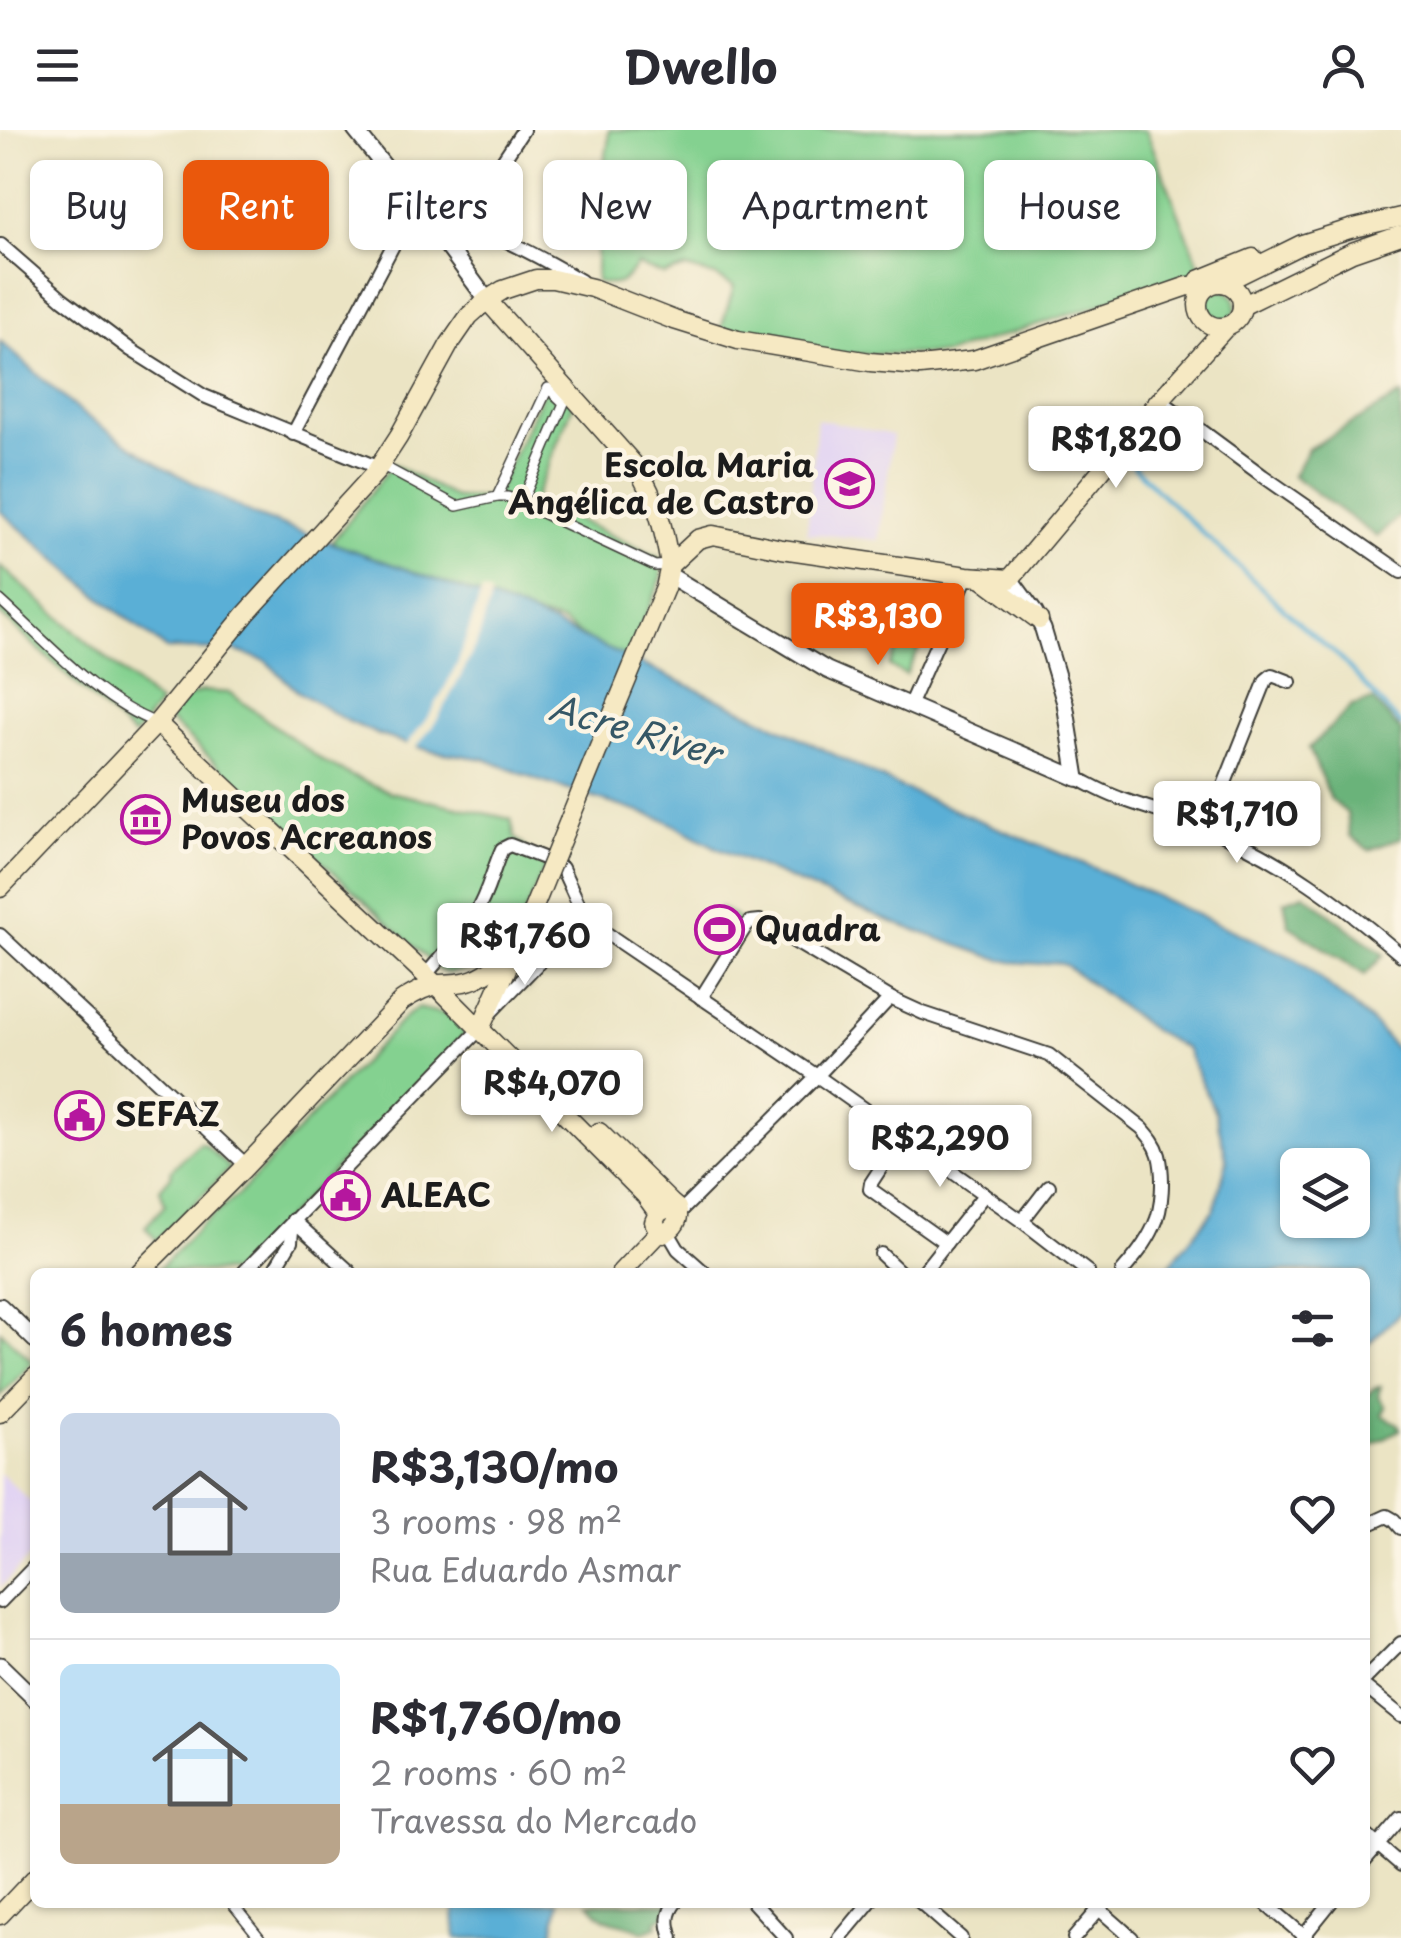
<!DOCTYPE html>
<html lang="en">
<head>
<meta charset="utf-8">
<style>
  :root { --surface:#fff; --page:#f2f2f3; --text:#2b2b33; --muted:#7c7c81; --line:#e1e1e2; --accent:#ea580c }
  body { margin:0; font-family:"Playpen Sans",sans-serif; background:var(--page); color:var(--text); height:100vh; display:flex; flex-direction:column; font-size:38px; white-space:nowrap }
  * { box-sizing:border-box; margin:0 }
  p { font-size:32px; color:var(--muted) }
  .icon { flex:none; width:55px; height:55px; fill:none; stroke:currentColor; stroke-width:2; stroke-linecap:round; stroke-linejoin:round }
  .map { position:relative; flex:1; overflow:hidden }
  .drawer { position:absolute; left:30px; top:1138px; width:1340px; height:640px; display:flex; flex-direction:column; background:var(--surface); border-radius:15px; box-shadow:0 2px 8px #0004 }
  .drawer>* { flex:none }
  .hud { position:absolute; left:30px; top:30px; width:1342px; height:90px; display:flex; gap:20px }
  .tools { position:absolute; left:1280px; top:1018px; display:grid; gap:20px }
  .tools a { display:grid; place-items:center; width:90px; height:90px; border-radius:15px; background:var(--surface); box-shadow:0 2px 8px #0004; font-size:50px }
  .price { position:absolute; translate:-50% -85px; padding:0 22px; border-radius:10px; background:#fff; color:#222; font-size:32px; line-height:65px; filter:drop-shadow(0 2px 5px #0008) }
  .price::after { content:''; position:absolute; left:50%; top:60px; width:30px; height:22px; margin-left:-15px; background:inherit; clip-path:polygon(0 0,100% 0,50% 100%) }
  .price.current { background:var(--accent); color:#fff }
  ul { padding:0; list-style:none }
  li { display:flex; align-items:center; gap:30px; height:250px; padding:0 30px }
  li+li { border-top:2px solid var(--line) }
  li span { display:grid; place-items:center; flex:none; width:280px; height:200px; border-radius:15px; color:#555 }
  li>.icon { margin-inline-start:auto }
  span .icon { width:120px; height:120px; fill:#fffc; stroke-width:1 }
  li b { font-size:42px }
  h2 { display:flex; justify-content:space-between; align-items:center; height:120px; padding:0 30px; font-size:42px }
  .chip { padding:0 35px; border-radius:15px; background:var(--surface); box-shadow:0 2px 8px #0004; font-size:35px; line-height:90px }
  .chip.current { background:var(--accent); color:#fff }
  header { display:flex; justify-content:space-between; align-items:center; height:130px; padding:0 30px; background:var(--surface); font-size:45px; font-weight:700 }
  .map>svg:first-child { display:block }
  .built { fill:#e2d4f3 }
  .green { fill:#84d190; stroke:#507656; stroke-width:2.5 }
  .forest { fill:#6bb37a; stroke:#44684b; stroke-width:2.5 }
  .water { fill:#5aafd6; stroke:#3b6679; stroke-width:2.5; fill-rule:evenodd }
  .pier { fill:#ebe4c4 }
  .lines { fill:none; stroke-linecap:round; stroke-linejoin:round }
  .stream { stroke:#5aafd6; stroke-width:4 }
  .pedestrian-casing { stroke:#3b3a35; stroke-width:12 }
  .minor-casing { stroke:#3b3a35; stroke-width:16 }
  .tertiary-casing { stroke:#3b3a35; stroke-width:19 }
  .secondary-casing { stroke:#3b3a35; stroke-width:21 }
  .pedestrian { stroke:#fff; stroke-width:9 }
  .minor { stroke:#fff; stroke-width:12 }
  .tertiary { stroke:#fff; stroke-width:15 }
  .secondary { stroke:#f6e9c3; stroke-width:18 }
  .secondary-bridge-casing { stroke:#3b3a35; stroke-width:21; stroke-linecap:butt }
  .secondary-bridge { stroke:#f6e9c3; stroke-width:18 }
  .labels { text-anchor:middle; stroke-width:9; stroke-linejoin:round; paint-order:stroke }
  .poi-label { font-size:32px; font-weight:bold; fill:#1c1c1c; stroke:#fcf5e5; text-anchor:start }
  .water-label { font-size:35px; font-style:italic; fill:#355766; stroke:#fcf5e5 }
</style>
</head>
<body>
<header><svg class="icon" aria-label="menu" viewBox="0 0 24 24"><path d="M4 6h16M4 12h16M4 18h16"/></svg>Dwello<svg class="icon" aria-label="person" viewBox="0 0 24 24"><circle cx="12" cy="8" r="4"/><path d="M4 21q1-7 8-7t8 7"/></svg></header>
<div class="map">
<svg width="1401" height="1808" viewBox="0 0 1401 1808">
  <rect width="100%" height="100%" fill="#fcf5e5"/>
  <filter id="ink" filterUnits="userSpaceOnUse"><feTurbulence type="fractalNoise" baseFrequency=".01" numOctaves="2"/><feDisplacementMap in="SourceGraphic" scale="20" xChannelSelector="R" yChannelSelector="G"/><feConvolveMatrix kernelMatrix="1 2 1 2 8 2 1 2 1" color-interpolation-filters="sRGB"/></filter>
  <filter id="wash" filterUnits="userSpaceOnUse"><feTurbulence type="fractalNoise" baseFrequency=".0048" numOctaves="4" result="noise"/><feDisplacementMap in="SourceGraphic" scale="40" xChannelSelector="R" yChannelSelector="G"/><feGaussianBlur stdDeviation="2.25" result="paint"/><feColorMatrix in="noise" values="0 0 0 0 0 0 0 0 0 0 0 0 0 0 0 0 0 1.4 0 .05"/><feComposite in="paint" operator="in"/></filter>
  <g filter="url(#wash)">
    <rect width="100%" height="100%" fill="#ebe4c4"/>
    <!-- built -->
    <g class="built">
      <path d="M817,289l76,16 -14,105 -72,-7z"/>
      <path d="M0,1343l35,33v45l-35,37z"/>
    </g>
    <!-- green -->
    <g class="green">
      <path d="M609,0h537l56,142 -257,82h-112l-113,-22 14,-46 -19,-10 -29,-8 -22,7 -27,-10c-14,18 -17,23 -41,17l1,-92 11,-45z"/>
      <circle cx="1219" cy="176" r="17"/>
      <path d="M549,249l24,26 -39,95 126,58 2,19 -37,88 -62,-42 -65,-18 -167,-62 62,-79 63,34 38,-1z"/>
      <path d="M0,436l159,138 -25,32 -134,-122z"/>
      <path d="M904,479l28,14 -26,52 -17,-9 13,-26 -10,-6z"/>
      <path d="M202,561l28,2 94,69 30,15 36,15 121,27 4,19 31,27 -35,80 -19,17 -19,7 -26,4 -9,-4 -271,-251 18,-20z"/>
      <path d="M720,778l19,11 -20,34 -19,-12z"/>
      <path d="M418,878l35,8 12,18 -23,26 -168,170 -39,42h-79l45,-47 37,-30 168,-179z"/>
      <path d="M199,1013l5,1 26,24 -73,73 -12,-14 20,-22 -5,-16 11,-13 1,-7z"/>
      <path d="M0,1201l33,31 -33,34z"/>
    </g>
    <!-- forest -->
    <g class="forest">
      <path d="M1401,265v120l-24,22 -84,-61 15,-27z"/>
      <path d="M1373,570l28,31v107l-32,12 -19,-14 -3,-23 -16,-13 -22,-52 43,-42z"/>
      <path d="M1304,764l80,61 -19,20 -76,-49 -5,-25z"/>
      <path d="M1381,1256l-3,10 8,11 -4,8 16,9 2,6 -35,18v-51l8,-8z"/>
      <path d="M589,1773h85l-11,14 -7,4 2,5 -15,6c-23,-14 -33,-1 -54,-29z"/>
    </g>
    <!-- water -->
    <g class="water">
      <path d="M0,211l80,71 82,54 94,50 268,95 230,104 150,74 183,76 211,95 77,65 26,30v257l-36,35v-75h-201l50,-63 13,-48 -12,-49 -29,-63 -31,-17 -90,-67 -11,-3 -14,2 -29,-2 -22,-6 -92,-32 -94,-39 -84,-36 -54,-29 -128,-40 -52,-21 -54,-8 -52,-16 -34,-15 -48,-29 -31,-30 -32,-11 -68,-1 -57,-44 -109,-94zM1298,1035h54v55h-54z"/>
      <path d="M457,1772h102v1l-7,35h-96l-2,-26z"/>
    </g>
    <!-- pier -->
    <path class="pier" d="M482,461l9,3 -2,10 -10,33 -14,31 -28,52 -21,28 -2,3 -10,-3 27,-35 26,-48z"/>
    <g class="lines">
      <!-- stream -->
      <path class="stream" d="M1128,330l30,31 142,133 38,32 63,69"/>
    </g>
  </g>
  <g filter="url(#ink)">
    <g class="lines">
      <defs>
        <g id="pedestrian">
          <path d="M381,335l76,41 40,-9h11l147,69 15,-1"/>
          <path d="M497,367l51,-109 16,15 -42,99"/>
          <path d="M0,470c47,42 98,101 157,123"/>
          <path d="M231,1772l29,36"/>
        </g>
        <g id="minor">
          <path d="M460,91c43,16 82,37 121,60"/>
          <path d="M436,101l24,-10 10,-11 53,-80"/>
          <path d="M1,115l62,54 68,51 73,46 175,72"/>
          <path d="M1160,270l103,76 138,96"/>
          <path d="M293,304l122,-230"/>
          <path d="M909,576l58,-130"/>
          <path d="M1077,648c14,7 27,15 42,20 29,11 59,18 88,30 72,29 135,76 194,127"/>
          <path d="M1207,698l59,-148 6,-5 18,7"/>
          <path d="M0,805l247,231"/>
          <path d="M425,846c17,-21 36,-39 50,-62 13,-20 17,-43 27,-65l8,-4 36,14 16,9 22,48 13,11 220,149 205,145 66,51"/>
          <path d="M701,868l45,-72 4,-4 10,-1 130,77 33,15 126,42 93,73c7,8 14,16 17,27 5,20 4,53 -5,71 -8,18 -20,32 -32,46"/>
          <path d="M491,882l93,-96"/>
          <path d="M901,1007l-30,46 -1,6 76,54"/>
          <path d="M679,1083l138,-137 73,-78"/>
          <path d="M293,1090l57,52"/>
          <path d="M1022,1091l27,-35"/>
          <path d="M668,1102l10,17 26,23"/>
          <path d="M881,1124l19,18"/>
          <path d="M244,1142l236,-243"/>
          <path d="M273,1142l18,-30 2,-22"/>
          <path d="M923,1142l61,-77"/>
          <path d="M1365,1396l22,-10 7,4 7,8"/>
          <path d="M0,1472l35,-36"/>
          <path d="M1365,1549l36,-36"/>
          <path d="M1365,1557l36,29"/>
          <path d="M1365,1704l36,31"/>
          <path d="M1365,1730l36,-42"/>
          <path d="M753,1772l33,36"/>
          <path d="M920,1772l41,36"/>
          <path d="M1091,1772l41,36"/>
          <path d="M1264,1772l42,36"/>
          <path d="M672,1808c-5,-14 -6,-24 4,-36"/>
          <path d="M840,1808l30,-36"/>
          <path d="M1074,1808l31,-36"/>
          <path d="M1302,1808l29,-36"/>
        </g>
        <g id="tertiary">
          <path d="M355,0l81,101 51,69"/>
          <path d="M669,445l158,95 250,108"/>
          <path d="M1010,449l25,34 8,16 22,74 12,75"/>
          <path d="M0,1176l35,34"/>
          <path d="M0,1535l35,34"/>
        </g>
        <g id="secondary">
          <path d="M1199,150l54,-22"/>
          <circle cx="1220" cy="175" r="22"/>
          <path d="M1223,153l79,-39 48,-15 51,-12"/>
          <path d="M487,170l150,168c21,35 26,58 33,97"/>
          <path d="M1242,176l110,-54 49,-17"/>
          <path d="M981,447l58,43"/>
          <path d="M157,593l279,262 209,210 13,18"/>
          <path d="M602,610l63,-152 5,-23 28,-26 15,-4 69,14 185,27 43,3 150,-179 66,-73"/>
          <path d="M0,758l157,-165 89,-109 129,-141 24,-37 50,-91 20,-29 18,-16 16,-10 33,-11h17l39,9 82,32 64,20 132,22 50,4 54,-6 214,-74 18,1"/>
          <path d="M480,899l47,-105"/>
          <path d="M599,1002l74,73"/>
          <path d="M673,1075l4,3c4,11 -3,21 -14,26l-4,-2 -5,-10 4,-9z"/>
          <path d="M140,1142l101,-101 161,-170c12,-8 24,-15 39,-17 11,-1 22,0 33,-5 16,-6 28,-18 40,-30"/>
          <path d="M621,1142l38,-40"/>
          <path d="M0,1283l35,-36"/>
          <path d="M0,1785l35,-37"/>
        </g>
      </defs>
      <!-- pedestrian casing -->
      <use href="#pedestrian" class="pedestrian-casing"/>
      <!-- minor casing -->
      <use href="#minor" class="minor-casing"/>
      <!-- tertiary casing -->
      <use href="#tertiary" class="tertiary-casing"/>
      <!-- secondary casing -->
      <use href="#secondary" class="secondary-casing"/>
      <!-- pedestrian -->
      <use href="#pedestrian" class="pedestrian"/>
      <!-- minor -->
      <use href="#minor" class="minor"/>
      <!-- tertiary -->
      <use href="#tertiary" class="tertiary"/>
      <!-- secondary -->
      <use href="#secondary" class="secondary"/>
      <defs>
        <path id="secondary-bridge" d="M527,794l75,-184"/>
      </defs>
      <!-- secondary-bridge casing -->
      <use href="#secondary-bridge" class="secondary-bridge-casing"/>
      <!-- secondary-bridge -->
      <use href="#secondary-bridge" class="secondary-bridge"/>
    </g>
  </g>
  <!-- icons -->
  <defs>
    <symbol id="school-ring" viewBox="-11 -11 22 22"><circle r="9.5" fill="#fcf5e5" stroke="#b5179e" stroke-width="1.5"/><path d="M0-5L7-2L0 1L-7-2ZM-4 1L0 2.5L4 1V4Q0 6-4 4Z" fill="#b5179e"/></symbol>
    <symbol id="museum-ring" viewBox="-11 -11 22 22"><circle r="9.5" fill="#fcf5e5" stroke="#b5179e" stroke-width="1.5"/><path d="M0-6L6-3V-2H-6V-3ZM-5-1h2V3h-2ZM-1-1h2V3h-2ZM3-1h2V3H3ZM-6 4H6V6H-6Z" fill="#b5179e"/></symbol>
    <symbol id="stadium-ring" viewBox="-11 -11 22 22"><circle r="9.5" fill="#fcf5e5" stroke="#b5179e" stroke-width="1.5"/><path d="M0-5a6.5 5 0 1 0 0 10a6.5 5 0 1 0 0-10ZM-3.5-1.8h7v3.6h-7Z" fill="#b5179e"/></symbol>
    <symbol id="civic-ring" viewBox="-11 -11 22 22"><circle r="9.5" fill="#fcf5e5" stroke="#b5179e" stroke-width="1.5"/><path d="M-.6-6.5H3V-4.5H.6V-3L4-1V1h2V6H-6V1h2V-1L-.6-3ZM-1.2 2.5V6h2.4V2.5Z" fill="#b5179e"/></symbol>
  </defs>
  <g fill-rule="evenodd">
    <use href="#school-ring" x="822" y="326" width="55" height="55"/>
    <use href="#museum-ring" x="118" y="662" width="55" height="55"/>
    <use href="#stadium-ring" x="692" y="772" width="55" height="55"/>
    <use href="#civic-ring" x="52" y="958" width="55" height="55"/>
    <use href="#civic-ring" x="318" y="1038" width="55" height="55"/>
  </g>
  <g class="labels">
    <!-- poi labels -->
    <g class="poi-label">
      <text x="814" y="347" text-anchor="end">Escola Maria<tspan x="814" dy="37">Angélica de Castro</tspan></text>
      <text x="181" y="682">Museu dos<tspan x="181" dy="37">Povos Acreanos</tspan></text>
      <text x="755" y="811">Quadra</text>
      <text x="115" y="996">SEFAZ</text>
      <text x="381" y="1077">ALEAC</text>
    </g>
    <!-- water labels -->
    <g class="water-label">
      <text transform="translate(635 601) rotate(16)" y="12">Acre River</text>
    </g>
  </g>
</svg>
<div class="tools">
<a><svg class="icon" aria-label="layers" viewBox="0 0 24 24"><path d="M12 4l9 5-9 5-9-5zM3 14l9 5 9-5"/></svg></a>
</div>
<b class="price" style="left:1116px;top:361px">R$1,820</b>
<b class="price current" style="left:878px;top:538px">R$3,130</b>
<b class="price" style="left:1237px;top:736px">R$1,710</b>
<b class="price" style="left:525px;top:858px">R$1,760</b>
<b class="price" style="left:552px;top:1005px">R$4,070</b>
<b class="price" style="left:940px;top:1060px">R$2,290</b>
<div class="hud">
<a class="chip">Buy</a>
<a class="chip current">Rent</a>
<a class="chip">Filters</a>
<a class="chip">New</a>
<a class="chip">Apartment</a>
<a class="chip">House</a>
</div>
<section class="drawer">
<h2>6 homes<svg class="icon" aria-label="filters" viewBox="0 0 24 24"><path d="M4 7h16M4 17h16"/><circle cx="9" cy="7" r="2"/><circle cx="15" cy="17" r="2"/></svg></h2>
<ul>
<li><span style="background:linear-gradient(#c9d6e8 70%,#9aa5b1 0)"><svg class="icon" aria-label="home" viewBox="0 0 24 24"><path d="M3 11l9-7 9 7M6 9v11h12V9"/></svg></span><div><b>R$3,130/mo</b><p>3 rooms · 98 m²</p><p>Rua Eduardo Asmar</p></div><svg class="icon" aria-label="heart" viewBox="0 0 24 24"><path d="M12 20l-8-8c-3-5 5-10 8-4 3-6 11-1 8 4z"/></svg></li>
<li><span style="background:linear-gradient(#bfe0f5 70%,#b9a48a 0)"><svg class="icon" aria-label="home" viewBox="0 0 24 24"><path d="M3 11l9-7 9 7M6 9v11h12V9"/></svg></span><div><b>R$1,760/mo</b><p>2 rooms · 60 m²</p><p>Travessa do Mercado</p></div><svg class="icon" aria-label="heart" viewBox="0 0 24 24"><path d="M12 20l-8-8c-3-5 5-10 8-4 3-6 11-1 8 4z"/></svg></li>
</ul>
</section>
</div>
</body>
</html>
